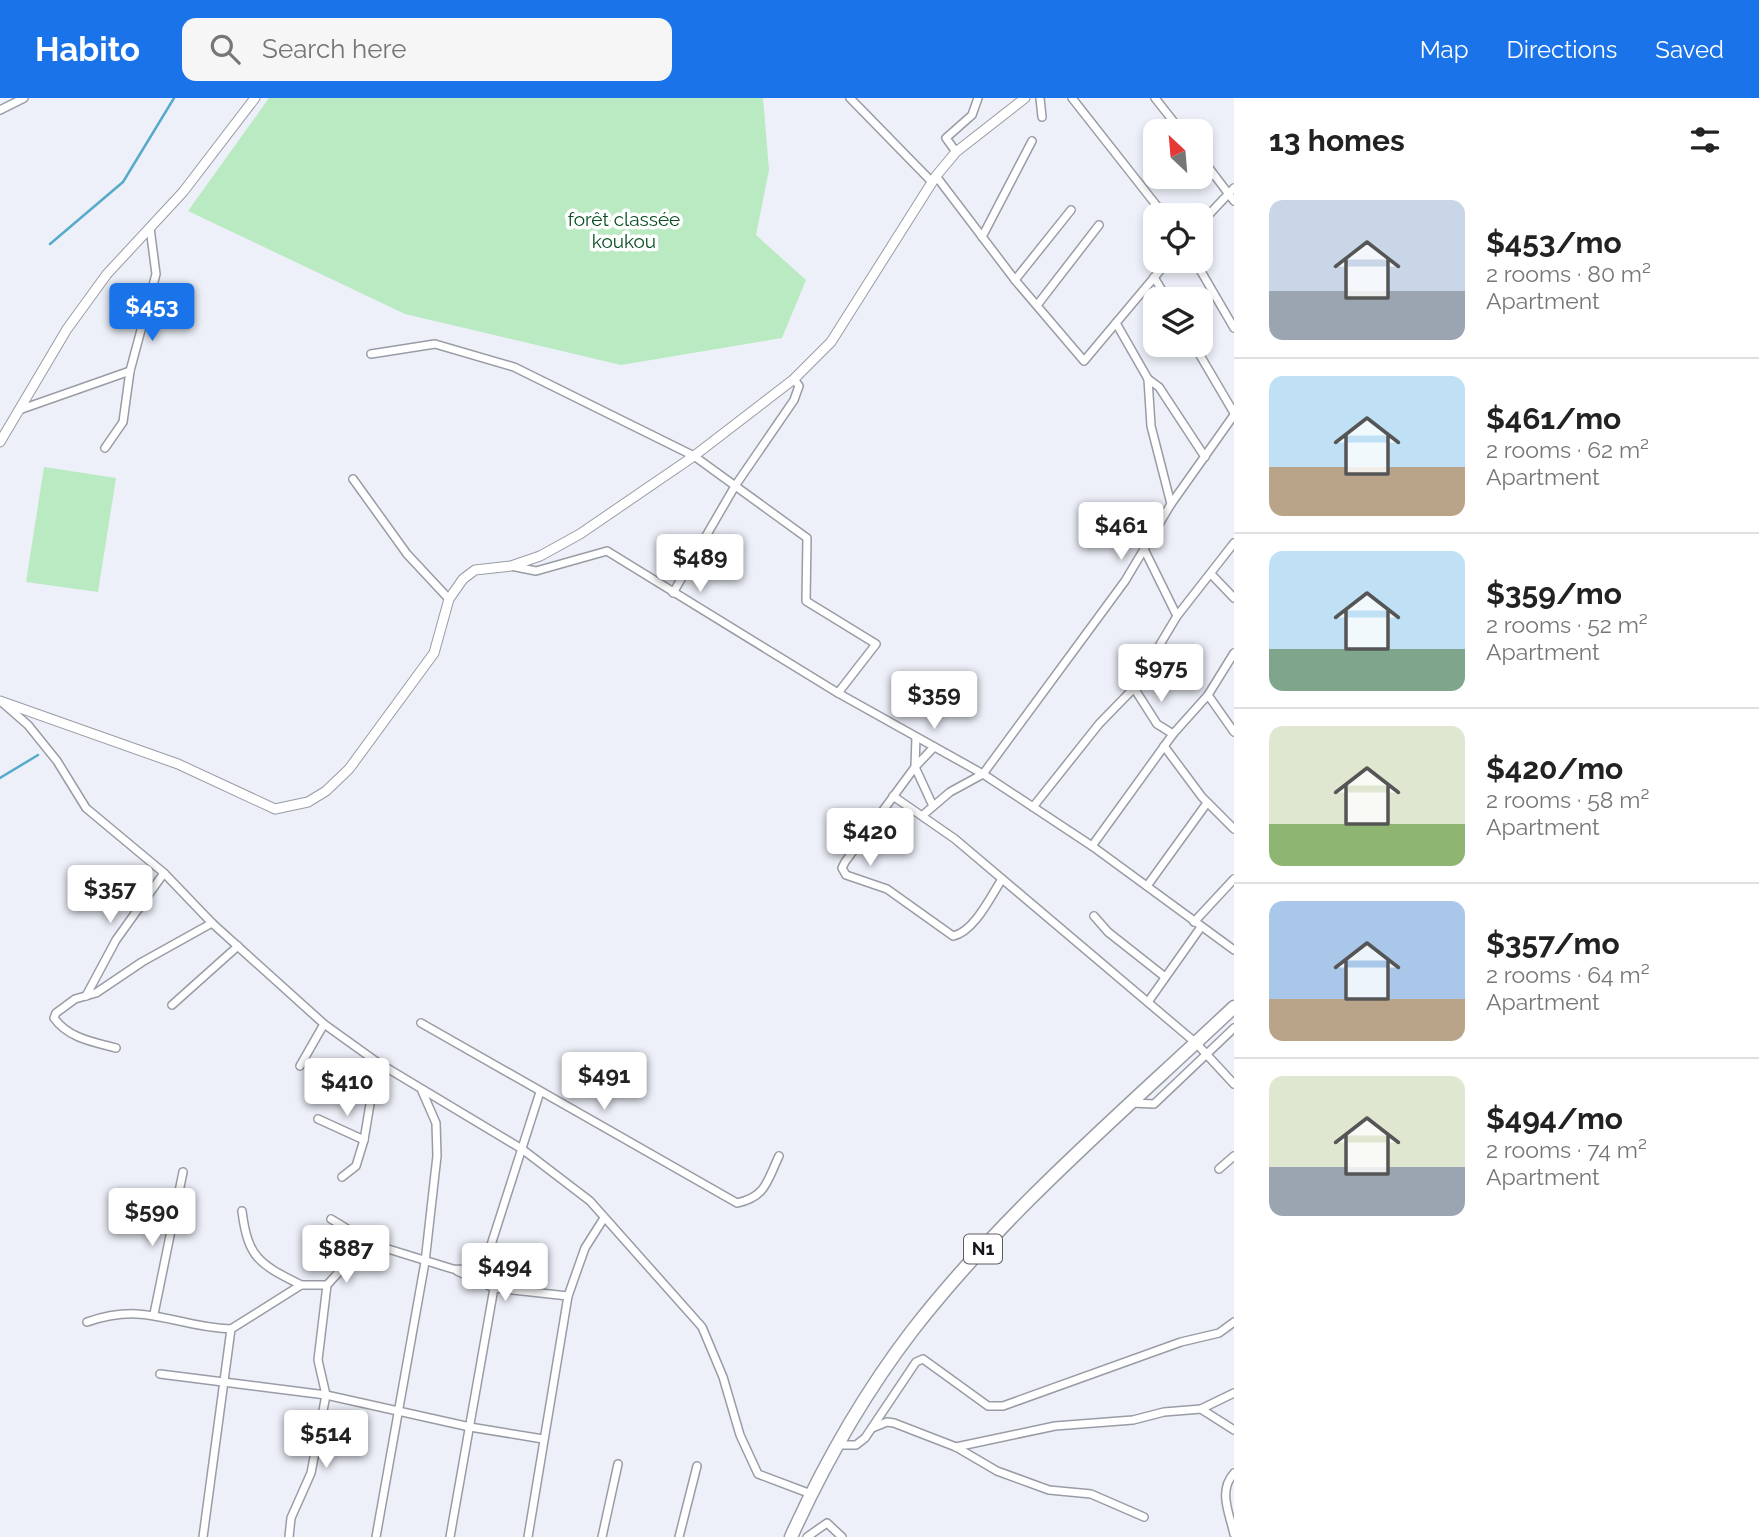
<!DOCTYPE html>
<html lang="en">
<head>
<meta charset="utf-8">
<style>
  :root { --surface:#fff; --page:#f6f6f6; --text:#222; --muted:#767676; --line:#e0e0e0; --accent:#1a73e8 }
  body { margin:0; font-family:Raleway,sans-serif; background:var(--page); color:var(--text); height:100vh; display:flex; flex-direction:column; font-size:26px; white-space:nowrap }
  * { box-sizing:border-box; margin:0 }
  p { font-size:23px; color:var(--muted) }
  .icon { flex:none; width:38px; height:38px; fill:none; stroke:currentColor; stroke-width:2; stroke-linecap:round; stroke-linejoin:round }
  .map { position:relative; flex:1; overflow:hidden }
  .drawer { display:flex; flex-direction:column; background:var(--surface); width:525px }
  .drawer>* { flex:none }
  .needle { width:46px; rotate:334deg }
  .buttons { position:absolute; left:1143px; top:21px; display:grid; gap:14px }
  .buttons a { display:grid; place-items:center; width:70px; height:70px; border-radius:14px; background:var(--surface); box-shadow:0 4px 10px #0003; font-size:35px }
  .price { position:absolute; translate:-50% -60px; padding:0 16px; border-radius:7px; background:#fff; color:#222; font-size:23px; line-height:46px; filter:drop-shadow(0 2px 4px #0008) }
  .price::after { content:''; position:absolute; left:50%; top:42px; width:21px; height:16px; margin-left:-10px; background:inherit; clip-path:polygon(0 0,100% 0,50% 100%) }
  .price.current { background:var(--accent); color:#fff }
  ul { padding:0; list-style:none }
  li { display:flex; align-items:center; gap:21px; height:175px; padding:0 35px }
  li+li { border-top:2px solid var(--line) }
  li span { display:grid; place-items:center; flex:none; width:196px; height:140px; border-radius:14px; color:#555 }
  li>.icon { margin-inline-start:auto }
  span .icon { width:84px; height:84px; fill:#fffc; stroke-width:1 }
  li b { font-size:30px }
  h2 { display:flex; justify-content:space-between; align-items:center; height:84px; padding:0 35px; font-size:30px }
  header { display:flex; align-items:center; gap:42px; box-sizing:border-box; height:98px; padding:0 35px; background:var(--accent); color:#fff }
  header strong { font-size:33px }
  nav { display:flex; gap:38px; margin-inline-start:auto; font-size:24px }
  .search { width:490px; height:63px; background:var(--page); display:flex; align-items:center; gap:18px; box-sizing:border-box; padding:0 24px; border-radius:14px; color:var(--muted); font-size:26px }
  main { display:flex; flex:1; min-height:0 }
  .map>svg:first-child { display:block }
  .green { fill:#b9eac2 }
  .lines { fill:none; stroke-linecap:round; stroke-linejoin:round }
  .stream { stroke:#56aaca; stroke-width:2.5 }
  .minor-casing { stroke:#999ca5; stroke-width:10 }
  .tertiary-casing { stroke:#999ca5; stroke-width:11 }
  .trunk-casing { stroke:#999ca5; stroke-width:15 }
  .minor { stroke:#fff; stroke-width:7 }
  .tertiary { stroke:#fff; stroke-width:9 }
  .trunk { stroke:#fff; stroke-width:12 }
  .labels { text-anchor:middle; stroke-width:7; stroke-linejoin:round; paint-order:stroke }
  .shield { fill:#fff; stroke:#5d5d5f; stroke-width:2 }
  .shield-label { font-size:18px; font-weight:bold; fill:#17181b }
  .park-label { font-size:19px; fill:#084f22; stroke:#fff }
</style>
</head>
<body>
<header>
<strong>Habito</strong>
<div class="search"><svg class="icon" aria-label="search" viewBox="0 0 24 24"><circle cx="10" cy="10" r="6"/><path d="M15 15l6 6"/></svg>Search here</div>
<nav><a>Map</a><a>Directions</a><a>Saved</a></nav>
</header>
<main>
<div class="map">
<svg width="1234" height="1439" viewBox="0 0 1234 1439">
  <rect width="100%" height="100%" fill="#edf0f9"/>
  <!-- green -->
  <g class="green">
    <path d="M269,0h494l6,72 -13,65 50,45 -24,58 -161,27 -216,-51 -217,-103z"/>
    <path d="M44,369l72,11 -18,114 -72,-10z"/>
  </g>
  <g class="lines">
    <!-- stream -->
    <g class="stream">
      <path d="M50,146l73,-62 51,-84"/>
      <path d="M0,680l38,-23"/>
    </g>
    <defs>
      <g id="minor">
        <path d="M850,0l82,84"/>
        <path d="M1040,0l2,19"/>
        <path d="M1072,0l92,117"/>
        <path d="M1155,0l26,33"/>
        <path d="M0,12l24,-12"/>
        <path d="M956,54l-10,-14 26,-23 6,-17"/>
        <path d="M1200,58l34,45"/>
        <path d="M936,78l79,104 69,81 84,-100"/>
        <path d="M1200,126l34,-36"/>
        <path d="M982,139l50,-96"/>
        <path d="M1195,163l39,67"/>
        <path d="M1154,179l13,22"/>
        <path d="M1015,182l56,-70"/>
        <path d="M1038,206l61,-79"/>
        <path d="M1194,247l40,68"/>
        <path d="M371,256l64,-10 79,23 180,89 113,82 -1,63 70,43 -38,49"/>
        <path d="M1148,281l11,8 46,70"/>
        <path d="M19,312l111,-39"/>
        <path d="M105,350l18,-26 7,-51 26,-97 -6,-46"/>
        <path d="M353,381l54,75 42,45"/>
        <path d="M1171,406l63,-89"/>
        <path d="M1145,453l32,65 57,-73"/>
        <path d="M511,468l25,5 71,-20 231,142 145,81 109,72 142,104"/>
        <path d="M1212,477l22,23"/>
        <path d="M673,495l62,-107 59,-86 5,-14 -5,-7"/>
        <path d="M1134,590l23,36 16,10"/>
        <path d="M1208,597l26,37"/>
        <path d="M4,606l24,21 29,36 29,47 78,65 48,50 112,101 53,38 145,87 68,52 112,126 21,50 17,58 18,39 53,20"/>
        <path d="M916,639l-1,30 -70,95 -3,6 4,7 41,14 66,47c21,-4 38,-40 49,-57"/>
        <path d="M1164,648l38,51 32,32"/>
        <path d="M893,698l62,43 241,204 38,41"/>
        <path d="M933,708l-18,-39 19,-20"/>
        <path d="M1033,709l66,-83 35,-36 43,-72"/>
        <path d="M923,717l27,-23 33,-18 142,-193 46,-77 -20,-78 -3,-47 -32,-56"/>
        <path d="M1092,748l81,-112 35,-39 26,-42"/>
        <path d="M1147,788l60,-83"/>
        <path d="M1094,818l14,16 57,45"/>
        <path d="M1194,824l40,-43"/>
        <path d="M86,898l30,-56 48,-67"/>
        <path d="M1148,904l53,-75"/>
        <path d="M172,907l66,-59"/>
        <path d="M421,925l316,180c29,-6 30,-22 42,-47"/>
        <path d="M116,950c-23,-6 -48,-10 -62,-30l2,-5 19,-14 21,-6 46,-31 70,-39"/>
        <path d="M300,968l24,-42"/>
        <path d="M1132,1005l22,1 80,-76"/>
        <path d="M318,1021l46,21"/>
        <path d="M1219,1071l15,-13"/>
        <path d="M342,1079l14,-11 8,-26 13,-78"/>
        <path d="M242,1113c6,48 18,53 59,74"/>
        <path d="M331,1121l41,25"/>
        <path d="M490,1150l50,-156"/>
        <path d="M457,1173l37,17 74,8"/>
        <path d="M154,1216l29,-142"/>
        <path d="M87,1224c61,-21 86,5 144,7"/>
        <path d="M160,1276l166,21 144,32 73,12"/>
        <path d="M1201,1311l33,21"/>
        <path d="M872,1330l15,-6 7,1 62,24 41,24 52,19 42,4 53,23"/>
        <path d="M837,1347h19l9,-7 51,-76 7,-3 65,47h15l178,-64 38,-9 15,-11"/>
        <path d="M956,1349l99,-21 78,-6 31,-8 37,-3 33,-16"/>
        <path d="M1234,1375c-16,18 -5,39 0,61"/>
        <path d="M203,1439l28,-208 70,-44h26l22,-24 23,-17 81,25 44,2 -47,266"/>
        <path d="M289,1439l2,-19 20,-45 15,-78 -8,-35 9,-75"/>
        <path d="M376,1439l49,-275 12,-106 -1,-33 -14,-32"/>
        <path d="M528,1439l40,-241 17,-48 19,-30"/>
        <path d="M602,1439l16,-73"/>
        <path d="M679,1439l18,-71"/>
        <path d="M807,1439l20,-14 15,14"/>
      </g>
      <g id="tertiary">
        <path d="M0,344l67,-113 40,-55 76,-82 72,-94"/>
        <path d="M0,603l178,63 97,45 33,-7 18,-11 23,-22 85,-116 15,-54 14,-20 12,-9 36,-4 29,-10 40,-22 114,-78 100,-77 37,-37 105,-166 20,-24 69,-54"/>
      </g>
      <path id="trunk" d="M791,1439c33,-73 72,-142 121,-206 93,-120 212,-220 322,-324"/>
    </defs>
    <!-- minor casing -->
    <use href="#minor" class="minor-casing"/>
    <!-- tertiary casing -->
    <use href="#tertiary" class="tertiary-casing"/>
    <!-- trunk casing -->
    <use href="#trunk" class="trunk-casing"/>
    <!-- minor -->
    <use href="#minor" class="minor"/>
    <!-- tertiary -->
    <use href="#tertiary" class="tertiary"/>
    <!-- trunk -->
    <use href="#trunk" class="trunk"/>
  </g>
  <g class="labels">
    <!-- shield labels -->
    <rect class="shield" x="964" y="1136.5" width="38" height="29" rx="5"/>
    <g class="shield-label">
      <text x="983" y="1157">N1</text>
    </g>
    <!-- park labels -->
    <g class="park-label">
      <text x="624" y="128">forêt classée<tspan x="624" dy="22">koukou</tspan></text>
    </g>
  </g>
</svg>
<div class="buttons">
<a><svg class="needle" viewBox="-14 -14 28 28"><path d="M0-13l5 13h-10z" fill="#e53935"/><path d="M0 13l5-13h-10z" fill="#767676"/></svg></a>
<a><svg class="icon" aria-label="locate" viewBox="0 0 24 24"><circle cx="12" cy="12" r="6"/><path d="M12 2v4M12 18v4M2 12h4M18 12h4"/></svg></a>
<a><svg class="icon" aria-label="layers" viewBox="0 0 24 24"><path d="M12 4l9 5-9 5-9-5zM3 14l9 5 9-5"/></svg></a>
</div>
<b class="price current" style="left:152px;top:245px">$453</b>
<b class="price" style="left:1121px;top:464px">$461</b>
<b class="price" style="left:700px;top:496px">$489</b>
<b class="price" style="left:1161px;top:606px">$975</b>
<b class="price" style="left:934px;top:633px">$359</b>
<b class="price" style="left:870px;top:770px">$420</b>
<b class="price" style="left:110px;top:827px">$357</b>
<b class="price" style="left:604px;top:1014px">$491</b>
<b class="price" style="left:347px;top:1020px">$410</b>
<b class="price" style="left:152px;top:1150px">$590</b>
<b class="price" style="left:346px;top:1187px">$887</b>
<b class="price" style="left:505px;top:1205px">$494</b>
<b class="price" style="left:326px;top:1372px">$514</b>
</div>
<section class="drawer">
<h2>13 homes<svg class="icon" aria-label="filters" viewBox="0 0 24 24"><path d="M4 7h16M4 17h16"/><circle cx="9" cy="7" r="2"/><circle cx="15" cy="17" r="2"/></svg></h2>
<ul>
<li><span style="background:linear-gradient(#c9d6e8 65%,#9aa5b1 0)"><svg class="icon" aria-label="home" viewBox="0 0 24 24"><path d="M3 11l9-7 9 7M6 9v11h12V9"/></svg></span><div><b>$453/mo</b><p>2 rooms · 80 m²</p><p>Apartment</p></div></li>
<li><span style="background:linear-gradient(#bfe0f5 65%,#b9a48a 0)"><svg class="icon" aria-label="home" viewBox="0 0 24 24"><path d="M3 11l9-7 9 7M6 9v11h12V9"/></svg></span><div><b>$461/mo</b><p>2 rooms · 62 m²</p><p>Apartment</p></div></li>
<li><span style="background:linear-gradient(#bfe0f5 70%,#7fa58c 0)"><svg class="icon" aria-label="home" viewBox="0 0 24 24"><path d="M3 11l9-7 9 7M6 9v11h12V9"/></svg></span><div><b>$359/mo</b><p>2 rooms · 52 m²</p><p>Apartment</p></div></li>
<li><span style="background:linear-gradient(#dfe7d0 70%,#8fb573 0)"><svg class="icon" aria-label="home" viewBox="0 0 24 24"><path d="M3 11l9-7 9 7M6 9v11h12V9"/></svg></span><div><b>$420/mo</b><p>2 rooms · 58 m²</p><p>Apartment</p></div></li>
<li><span style="background:linear-gradient(#a9c7e8 70%,#b9a48a 0)"><svg class="icon" aria-label="home" viewBox="0 0 24 24"><path d="M3 11l9-7 9 7M6 9v11h12V9"/></svg></span><div><b>$357/mo</b><p>2 rooms · 64 m²</p><p>Apartment</p></div></li>
<li><span style="background:linear-gradient(#dfe7d0 65%,#9aa5b1 0)"><svg class="icon" aria-label="home" viewBox="0 0 24 24"><path d="M3 11l9-7 9 7M6 9v11h12V9"/></svg></span><div><b>$494/mo</b><p>2 rooms · 74 m²</p><p>Apartment</p></div></li>
</ul>
</section>
</main>
</body>
</html>
